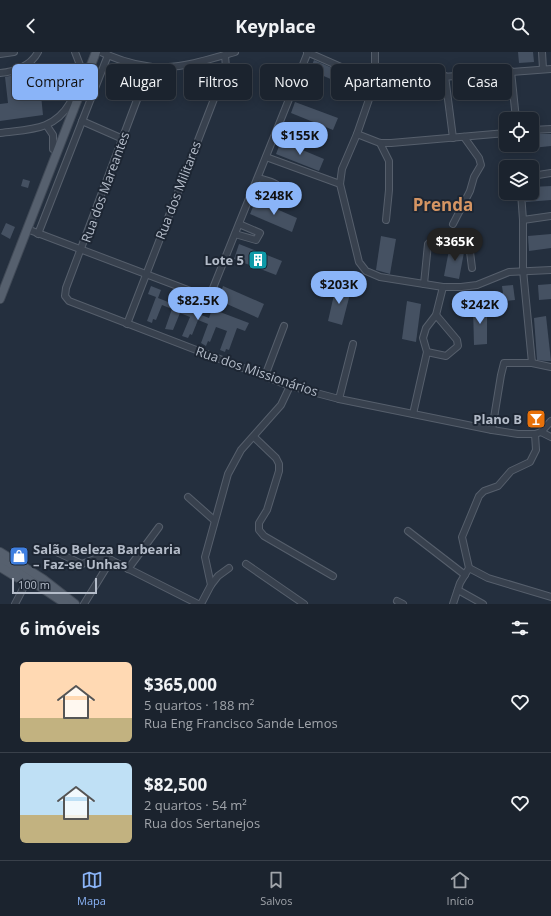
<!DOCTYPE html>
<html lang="pt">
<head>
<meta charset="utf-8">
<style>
  :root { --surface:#1b232e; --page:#242b36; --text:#f1f3f6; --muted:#a0a4aa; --line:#39404a; --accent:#8ab4f8 }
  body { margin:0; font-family:"Open Sans",sans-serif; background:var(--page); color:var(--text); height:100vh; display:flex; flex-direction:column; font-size:15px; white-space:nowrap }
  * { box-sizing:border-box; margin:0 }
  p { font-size:13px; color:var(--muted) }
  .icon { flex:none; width:22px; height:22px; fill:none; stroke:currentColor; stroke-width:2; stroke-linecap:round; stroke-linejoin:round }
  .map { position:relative; height:552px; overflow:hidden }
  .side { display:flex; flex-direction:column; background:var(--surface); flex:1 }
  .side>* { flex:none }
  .banner { position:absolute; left:12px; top:12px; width:527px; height:36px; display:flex; gap:8px }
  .fabs { position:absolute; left:499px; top:60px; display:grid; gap:8px }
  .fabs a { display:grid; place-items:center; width:40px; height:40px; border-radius:6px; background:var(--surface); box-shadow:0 2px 10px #0003,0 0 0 1px var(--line); font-size:20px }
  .scale { position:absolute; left:12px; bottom:10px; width:85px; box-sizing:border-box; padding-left:4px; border:2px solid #b4bcc9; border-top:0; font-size:11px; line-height:14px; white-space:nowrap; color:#b4bcc9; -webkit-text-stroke:3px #1d2633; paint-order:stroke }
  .price { position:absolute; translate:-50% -34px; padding:0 9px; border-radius:14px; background:var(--accent); color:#111; font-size:13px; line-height:26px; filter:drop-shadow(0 1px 2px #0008) }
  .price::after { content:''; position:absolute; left:50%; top:24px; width:12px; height:9px; margin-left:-6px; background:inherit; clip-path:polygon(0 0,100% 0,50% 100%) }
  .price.on { background:#222; color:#fff }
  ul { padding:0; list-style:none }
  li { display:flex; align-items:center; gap:12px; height:100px; padding:0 20px }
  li+li { border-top:1px solid var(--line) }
  li span { display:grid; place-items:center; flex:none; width:112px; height:80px; border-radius:6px; color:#555 }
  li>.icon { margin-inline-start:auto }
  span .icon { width:48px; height:48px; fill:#fffc; stroke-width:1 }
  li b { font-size:17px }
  h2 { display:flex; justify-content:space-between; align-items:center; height:48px; padding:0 20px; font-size:17px }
  .pill { padding:0 14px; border-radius:6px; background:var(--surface); box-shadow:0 2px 10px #0003,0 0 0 1px var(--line); font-size:14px; line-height:36px }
  .pill.on { background:var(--accent); color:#111 }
  header { display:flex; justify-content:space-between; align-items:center; height:52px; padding:0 20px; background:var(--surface); font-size:18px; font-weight:700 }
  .tab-bar { display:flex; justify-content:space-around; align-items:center; height:56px; border-top:1px solid var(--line); background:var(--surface); font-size:11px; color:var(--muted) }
  .tab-bar a { display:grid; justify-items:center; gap:2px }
  .tab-bar .on { color:var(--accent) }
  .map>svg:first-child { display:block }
  .building { fill:#455162 }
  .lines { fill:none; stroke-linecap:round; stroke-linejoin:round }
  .minor-casing { stroke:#565f6c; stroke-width:8 }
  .major-casing { stroke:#414a57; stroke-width:10 }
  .minor { stroke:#38414e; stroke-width:6 }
  .major { stroke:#56606e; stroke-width:8 }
  .labels { text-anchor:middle; stroke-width:4; stroke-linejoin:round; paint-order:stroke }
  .street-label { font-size:13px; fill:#b4bcc9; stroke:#1d2633 }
  .poi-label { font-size:13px; font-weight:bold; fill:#b4bcc9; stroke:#1d2633; text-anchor:end }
  .district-label { font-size:17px; font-weight:bold; fill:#d59563; stroke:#1d2633 }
</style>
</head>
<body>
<header><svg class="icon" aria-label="back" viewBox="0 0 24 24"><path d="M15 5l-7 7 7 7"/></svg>Keyplace<svg class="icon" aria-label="search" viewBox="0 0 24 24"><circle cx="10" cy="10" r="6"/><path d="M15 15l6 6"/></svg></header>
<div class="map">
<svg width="551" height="552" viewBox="0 0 551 552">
  <rect width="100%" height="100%" fill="#242f3e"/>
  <!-- building -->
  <g class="building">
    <path d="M518,0h15l1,10 -15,1z"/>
    <path d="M314,8l41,18 -4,10 -41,-18z"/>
    <path d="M19,22l2,14 19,-3 3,30 -43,6v-17l8,-1 -3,-26z"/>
    <path d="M295,50l43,16 -5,12 -42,-17z"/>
    <path d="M532,82h19v12l-19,2z"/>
    <path d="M281,89l43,18 -5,12 -43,-17z"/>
    <path d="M23,127l7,2 -2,7 -7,-2z"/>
    <path d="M551,134v14l-25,2v-9h6v-6z"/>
    <path d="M256,148l41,18 -5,14 -42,-18z"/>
    <path d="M6,171l9,4 -5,12 -9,-5z"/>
    <path d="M551,182v14l-22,3 -1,-15z"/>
    <path d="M381,184l15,3 -6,35 -14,-4z"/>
    <path d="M239,192l43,17 -6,14 -42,-16z"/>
    <path d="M450,193l15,2 -6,32 -15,-3z"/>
    <path d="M551,232v15l-12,1 -1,-15z"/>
    <path d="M513,233l2,15 -11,1 -2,-15z"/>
    <path d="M151,234l10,4 -3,8 51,20 3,-9 37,14 -4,8 -8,-3 -8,22 -3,-1 -1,3 -5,-2 7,-19 -11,-4 -6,15 -2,-1 -2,5 -5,-3 7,-19 -10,-4 -6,15 -2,-1 -2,4 -6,-2 8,-19 -10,-4 -7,17 -8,-1 7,-20 -10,-4 -6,15 -3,-1 -1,4 -5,-2 9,-24 -8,-3z"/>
    <path d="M223,234l41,18 -6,14 -40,-18z"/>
    <path d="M336,234l15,4 -9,35 -14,-4z"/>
    <path d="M407,249l14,3 -5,38 -14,-3z"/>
    <path d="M487,254v38l-13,1 -1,-38z"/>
    <path d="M546,264l5,45h-5l-9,-1 -3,-42z"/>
  </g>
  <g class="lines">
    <defs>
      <g id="minor">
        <path d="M75,0l5,13 -2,20"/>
        <path d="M101,0c54,25 81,15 134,0"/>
        <path d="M307,0l68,30 176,-13"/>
        <path d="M375,0v30l-18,52 -15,35 -2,15 19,78 7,9 14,6 63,10h18l16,-2 32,-13 42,-2"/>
        <path d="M542,0l1,17"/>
        <path d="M0,2l14,-2"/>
        <path d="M149,16l-83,220 -1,8 4,5 221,85 49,13 153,31 26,4h17l6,-2 10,-11"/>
        <path d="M511,19l5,48"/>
        <path d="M0,21c14,-1 31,-7 38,-21"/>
        <path d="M445,24l8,62"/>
        <path d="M82,69l41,18"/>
        <path d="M47,74l6,9v14"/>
        <path d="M532,78l19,-1"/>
        <path d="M0,81c29,-4 54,-2 70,-30"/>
        <path d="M357,82l23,9h11l115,-10"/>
        <path d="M380,91l9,18v29l-3,30"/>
        <path d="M266,105l74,27"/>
        <path d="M532,124l19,-3"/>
        <path d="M253,138l14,6 12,2 4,-2c0,-13 -15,-15 -25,-18"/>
        <path d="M521,141l2,27v50l9,93"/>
        <path d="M523,168l28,-4"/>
        <path d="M453,172l17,-33 4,-14 7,-12 -2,-7 -15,-21"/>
        <path d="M27,177l182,69 99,-246"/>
        <path d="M38,182l70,-179"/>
        <path d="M235,182l21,6 4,-7 -21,-9"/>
        <path d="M424,232l4,-40 6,-6 32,4 3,2 3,24"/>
        <path d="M127,272l99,-256 -1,-13"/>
        <path d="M427,300l19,4 12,-10 -1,-6 -21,-25"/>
        <path d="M265,324l19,-50"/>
        <path d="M339,347l14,-55"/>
        <path d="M413,362l14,-62 -4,-14 3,-10 10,-13 7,-28"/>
        <path d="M492,378l9,-55 3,-12h28l19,4"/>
        <path d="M541,380l10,5"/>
        <path d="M254,385l22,21 3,6v7l-12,39 -8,13v7l5,6 69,40"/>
        <path d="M188,445l26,23"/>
        <path d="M408,479l57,44"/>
        <path d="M50,497l32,15 18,-7 11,3"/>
        <path d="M246,512l58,40"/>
        <path d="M469,516l19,10 63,19"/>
        <path d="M128,517l31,-42"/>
        <path d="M211,533l7,-9 11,-8"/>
        <path d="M458,538l25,14"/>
        <path d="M397,549l6,3"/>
        <path d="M15,552l11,-21"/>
        <path d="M84,552l27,-44 87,44"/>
        <path d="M201,552l10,-19 -6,-28 23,-83 13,-24 40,-45 9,-19"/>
        <path d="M453,552l7,-21 9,-15 -7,-31 17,-41 5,-5 14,-5 13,-15 19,-9 6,-12 -1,-16"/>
      </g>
      <g id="major">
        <path d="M0,247l96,-247"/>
        <path d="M0,500l43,27 32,25"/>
        <path d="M0,508l66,44"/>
        <path d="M0,515l18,11"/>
      </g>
    </defs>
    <!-- minor casing -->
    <use href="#minor" class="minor-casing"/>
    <!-- major casing -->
    <use href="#major" class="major-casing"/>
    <!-- minor -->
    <use href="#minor" class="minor"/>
    <!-- major -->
    <use href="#major" class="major"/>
  </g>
  <!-- icons -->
  <defs>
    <symbol id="building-square" viewBox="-11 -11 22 22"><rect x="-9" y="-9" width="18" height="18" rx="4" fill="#0f9aa8" stroke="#1d2633"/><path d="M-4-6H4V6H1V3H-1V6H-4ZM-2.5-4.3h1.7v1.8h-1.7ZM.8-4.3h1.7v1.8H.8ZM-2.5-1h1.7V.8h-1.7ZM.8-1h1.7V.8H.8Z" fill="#fff"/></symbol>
    <symbol id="bar-square" viewBox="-11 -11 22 22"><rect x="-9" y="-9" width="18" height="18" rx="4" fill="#e8710a" stroke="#1d2633"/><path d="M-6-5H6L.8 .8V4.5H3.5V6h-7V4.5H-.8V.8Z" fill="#fff"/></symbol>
    <symbol id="shop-square" viewBox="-11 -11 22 22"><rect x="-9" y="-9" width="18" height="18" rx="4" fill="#3f7fe0" stroke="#1d2633"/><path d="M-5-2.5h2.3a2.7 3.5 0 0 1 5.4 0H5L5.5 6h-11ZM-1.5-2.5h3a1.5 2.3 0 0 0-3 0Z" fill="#fff"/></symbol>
  </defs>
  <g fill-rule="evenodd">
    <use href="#building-square" x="247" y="197" width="22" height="22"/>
    <use href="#bar-square" x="525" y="356" width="22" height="22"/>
    <use href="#shop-square" x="8" y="493" width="22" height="22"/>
  </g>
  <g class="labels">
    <!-- street labels -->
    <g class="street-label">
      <text transform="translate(105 135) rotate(-70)" y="5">Rua dos Mareantes</text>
      <text transform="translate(178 138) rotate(-69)" y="5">Rua dos Militares</text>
      <text transform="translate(257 319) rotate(19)" y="5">Rua dos Missionários</text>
    </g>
    <!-- poi labels -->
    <g class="poi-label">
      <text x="244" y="213">Lote 5</text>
      <text x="522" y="372">Plano B</text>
      <text x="33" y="502" text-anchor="start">Salão Beleza Barbearia<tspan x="33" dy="15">– Faz-se Unhas</tspan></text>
    </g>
    <!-- district labels -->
    <g class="district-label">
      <text x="443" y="159">Prenda</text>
    </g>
  </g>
</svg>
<div class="fabs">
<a><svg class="icon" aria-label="locate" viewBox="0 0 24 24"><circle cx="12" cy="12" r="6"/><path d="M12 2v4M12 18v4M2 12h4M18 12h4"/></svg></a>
<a><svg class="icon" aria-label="layers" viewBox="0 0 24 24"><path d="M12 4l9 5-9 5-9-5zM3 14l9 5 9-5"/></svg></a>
</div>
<div class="scale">100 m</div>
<b class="price" style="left:300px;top:104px">$155K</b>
<b class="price" style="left:274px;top:164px">$248K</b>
<b class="price on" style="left:455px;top:210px">$365K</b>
<b class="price" style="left:339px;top:253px">$203K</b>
<b class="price" style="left:198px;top:269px">$82.5K</b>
<b class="price" style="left:480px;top:273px">$242K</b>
<div class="banner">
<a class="pill on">Comprar</a>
<a class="pill">Alugar</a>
<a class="pill">Filtros</a>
<a class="pill">Novo</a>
<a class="pill">Apartamento</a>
<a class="pill">Casa</a>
</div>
</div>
<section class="side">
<h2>6 imóveis<svg class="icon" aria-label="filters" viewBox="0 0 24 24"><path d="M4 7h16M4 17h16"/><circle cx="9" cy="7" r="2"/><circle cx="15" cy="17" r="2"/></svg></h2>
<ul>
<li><span style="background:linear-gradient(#ffd9b3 70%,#c2b280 0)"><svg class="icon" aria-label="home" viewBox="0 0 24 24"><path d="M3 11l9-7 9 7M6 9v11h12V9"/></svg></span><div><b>$365,000</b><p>5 quartos · 188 m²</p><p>Rua Eng Francisco Sande Lemos</p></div><svg class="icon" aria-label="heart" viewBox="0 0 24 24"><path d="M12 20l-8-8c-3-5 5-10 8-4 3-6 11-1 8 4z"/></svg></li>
<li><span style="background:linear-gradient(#bfe0f5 65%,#c2b280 0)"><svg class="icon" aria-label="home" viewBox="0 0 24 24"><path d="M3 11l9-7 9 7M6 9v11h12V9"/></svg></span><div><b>$82,500</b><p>2 quartos · 54 m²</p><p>Rua dos Sertanejos</p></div><svg class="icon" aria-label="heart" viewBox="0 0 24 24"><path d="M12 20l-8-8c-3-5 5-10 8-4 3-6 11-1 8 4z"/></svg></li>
</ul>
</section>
<nav class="tab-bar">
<a class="on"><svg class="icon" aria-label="map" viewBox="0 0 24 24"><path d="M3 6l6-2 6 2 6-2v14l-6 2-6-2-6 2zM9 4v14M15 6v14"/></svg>Mapa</a>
<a><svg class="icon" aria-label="saved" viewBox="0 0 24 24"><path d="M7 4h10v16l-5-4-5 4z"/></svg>Salvos</a>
<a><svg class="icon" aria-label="home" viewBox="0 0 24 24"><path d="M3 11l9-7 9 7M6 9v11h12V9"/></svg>Início</a>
</nav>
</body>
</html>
